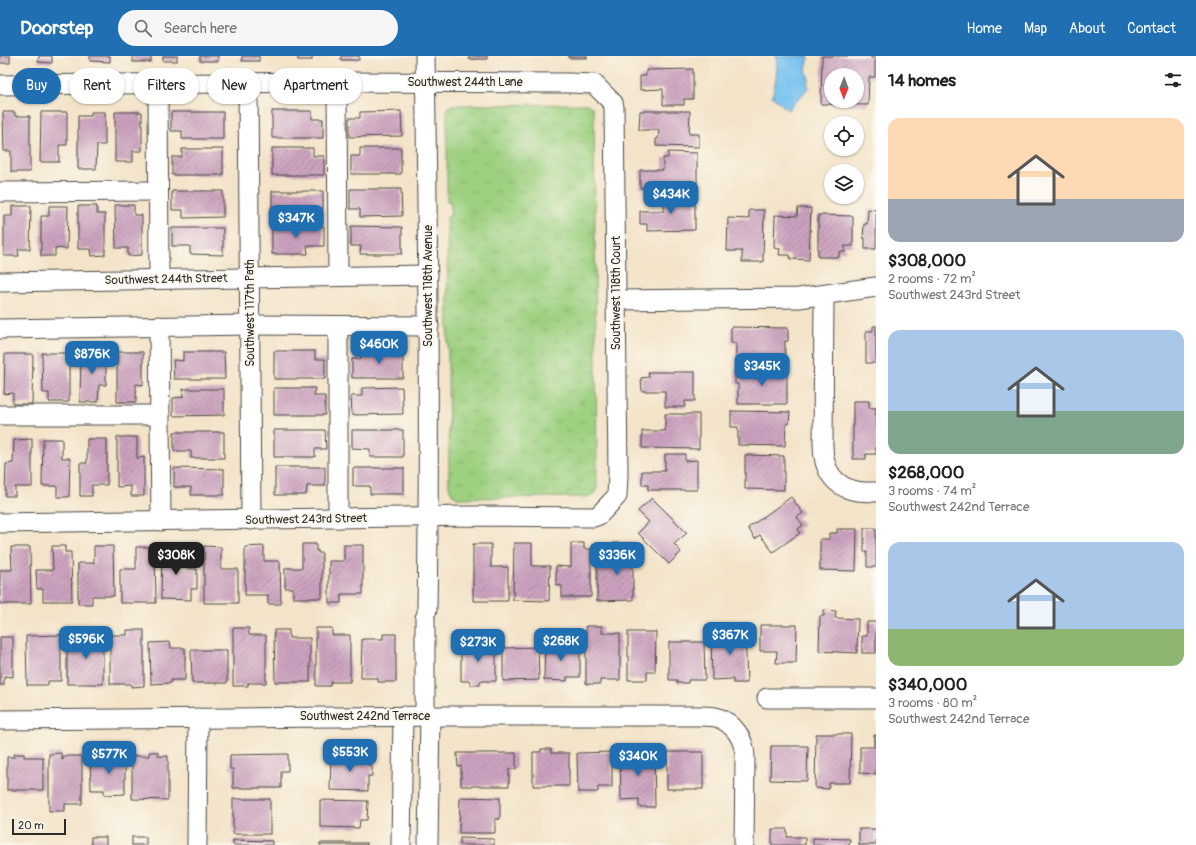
<!DOCTYPE html>
<html lang="en">
<head>
<meta charset="utf-8">
<style>
  :root { --surface:#fff; --page:#f6f6f6; --text:#202124; --muted:#757577; --accent:#1f6fb2 }
  body { margin:0; font-family:Pangolin,sans-serif; background:var(--page); color:var(--text); height:100vh; display:flex; flex-direction:column; font-size:15px; white-space:nowrap }
  * { box-sizing:border-box; margin:0 }
  p { font-size:13px; color:var(--muted) }
  .icon { flex:none; width:22px; height:22px; fill:none; stroke:currentColor; stroke-width:2; stroke-linecap:round; stroke-linejoin:round }
  .map { position:relative; flex:1; overflow:hidden }
  .drawer { display:flex; flex-direction:column; background:var(--surface); width:320px }
  .drawer>* { flex:none }
  .hud { position:absolute; left:12px; top:12px; width:380px; height:36px; display:flex; gap:8px }
  .needle { width:26px; rotate:181deg }
  .buttons { position:absolute; left:824px; top:12px; display:grid; gap:8px }
  .buttons a { display:grid; place-items:center; width:40px; height:40px; border-radius:50%; background:var(--surface); box-shadow:0 1px 3px #0004; font-size:20px }
  .scale { position:absolute; left:12px; bottom:10px; width:54px; box-sizing:border-box; padding-left:4px; border:2px solid #2b2b2b; border-top:0; font-size:11px; line-height:14px; white-space:nowrap; color:#2b2b2b; -webkit-text-stroke:3px #fbf7ec; paint-order:stroke }
  .price { position:absolute; translate:-50% -34px; padding:0 9px; border-radius:8px; background:var(--accent); color:#fff; font-size:13px; line-height:26px; filter:drop-shadow(0 1px 2px #0008) }
  .price::after { content:''; position:absolute; left:50%; top:24px; width:12px; height:9px; margin-left:-6px; background:inherit; clip-path:polygon(0 0,100% 0,50% 100%) }
  .price.selected { background:#222; color:#fff }
  ul { padding:0; list-style:none }
  li { display:grid; align-content:center; gap:8px; height:212px; padding:0 12px }
  li span { display:grid; place-items:center; height:124px; border-radius:12px; color:#555 }
  li>.icon { margin-inline-start:auto }
  span .icon { width:72px; height:72px; fill:#fffc; stroke-width:1 }
  li b { font-size:17px }
  h2 { display:flex; justify-content:space-between; align-items:center; height:48px; padding:0 12px; font-size:17px }
  .chip { padding:0 14px; border-radius:18px; background:var(--surface); box-shadow:0 1px 3px #0004; font-size:14px; line-height:36px }
  .chip.selected { background:var(--accent); color:#fff }
  header { display:flex; align-items:center; gap:24px; box-sizing:border-box; height:56px; padding:0 20px; background:var(--accent); color:#fff }
  header strong { font-size:19px }
  nav { display:flex; gap:22px; margin-inline-start:auto; font-size:14px }
  .search { width:280px; height:36px; background:var(--page); display:flex; align-items:center; gap:10px; box-sizing:border-box; padding:0 14px; border-radius:22px; color:var(--muted); font-size:15px }
  main { display:flex; flex:1; min-height:0 }
  .map>svg:first-child { display:block }
  .grass { fill:url(#grass-tufts); stroke:#647e56 }
  .water { fill:#75c1ef; stroke:#50768d }
  .building { fill:url(#building-hatch); fill-rule:evenodd }
  .lines { fill:none; stroke-linecap:round; stroke-linejoin:round }
  .minor-casing { stroke:#494743; stroke-width:21 }
  .minor { stroke:#fff; stroke-width:19 }
  .labels { text-anchor:middle; stroke-width:4; stroke-linejoin:round; paint-order:stroke }
  .street-label { font-size:12px; fill:#2b2b2b; stroke:#fbf7ec }
</style>
</head>
<body>
<header>
<strong>Doorstep</strong>
<div class="search"><svg class="icon" aria-label="search" viewBox="0 0 24 24"><circle cx="10" cy="10" r="6"/><path d="M15 15l6 6"/></svg>Search here</div>
<nav><a>Home</a><a>Map</a><a>About</a><a>Contact</a></nav>
</header>
<main>
<div class="map">
<svg width="876" height="789" viewBox="0 0 876 789">
  <defs>
    <pattern id="grass-tufts" width="24" height="20" patternUnits="userSpaceOnUse"><rect width="24" height="20" fill="#9dd080"/><path d="M3 7l-1-3M5 7V3M7 7l1-3M15 17l-1-3M17 17v-4M19 17l1-3" fill="none" stroke="#87b36f"/></pattern>
    <pattern id="building-hatch" width="6" height="6" patternUnits="userSpaceOnUse"><rect width="6" height="6" fill="#cca2bf"/><path d="M-1 1l2-2M0 6l6-6M5 7l2-2" fill="none" stroke="#a6849b"/></pattern>
  </defs>
  <rect width="100%" height="100%" fill="#fbf7ec"/>
  <filter id="ink" filterUnits="userSpaceOnUse"><feTurbulence type="fractalNoise" baseFrequency=".025" numOctaves="2"/><feDisplacementMap in="SourceGraphic" scale="8" xChannelSelector="R" yChannelSelector="G"/><feConvolveMatrix kernelMatrix="1 2 1 2 8 2 1 2 1" color-interpolation-filters="sRGB"/></filter>
  <filter id="wash" filterUnits="userSpaceOnUse"><feTurbulence type="fractalNoise" baseFrequency=".012" numOctaves="4" result="noise"/><feDisplacementMap in="SourceGraphic" scale="16" xChannelSelector="R" yChannelSelector="G"/><feGaussianBlur stdDeviation="0.9" result="paint"/><feColorMatrix in="noise" values="0 0 0 0 0 0 0 0 0 0 0 0 0 0 0 0 0 1.4 0 .05"/><feComposite in="paint" operator="in"/></filter>
  <g filter="url(#wash)">
    <rect width="100%" height="100%" fill="#f3e3c8"/>
    <!-- grass -->
    <path class="grass" d="M587,48l5,3 2,5 3,366v9l-2,6 -3,2 -5,2 -130,1 -4,-3 -4,-8 -2,-270 3,-1 1,-14 -4,-1v-91l4,-5h5z"/>
    <!-- water -->
    <path class="water" d="M776,0h32l1,2 -3,11 3,11 -2,3 2,4 -21,23 -16,-14c4,-14 6,-26 4,-40z"/>
    <g id="blocks">
      <!-- building -->
      <g class="building">
        <rect x="0" y="0" width="10" height="7"/>
        <path d="M39,0h13v7l-14,-1z"/>
        <path d="M90,0h20v6l-20,-1z"/>
        <rect x="133" y="0" width="18" height="6"/>
        <rect x="163" y="0" width="14" height="5"/>
        <rect x="200" y="0" width="18" height="5"/>
        <rect x="242" y="0" width="17" height="5"/>
        <rect x="298" y="0" width="14" height="4"/>
        <rect x="341" y="0" width="18" height="4"/>
        <rect x="469" y="0" width="18" height="3"/>
        <rect x="569" y="0" width="18" height="2"/>
        <path d="M822,0h49v2h4v19h-6l-1,28 -47,-1zM831,19h26v26h-26z"/>
        <path d="M693,13v30h-9v6h-21v-16l-23,1v-14h6v-6z"/>
        <path d="M272,55h40v8h11v19h-51z"/>
        <path d="M401,55l1,25 -53,1v-19h11v-6z"/>
        <path d="M640,55h50l-1,23h10v13l-43,-1v-7h2l1,-9h-20z"/>
        <path d="M3,56h12v4h15v56h-19v-21h-7z"/>
        <path d="M41,56h26v33h-8v17h-19z"/>
        <path d="M91,56h14v33h-8l-1,24h-18v-53h13z"/>
        <path d="M115,56h27v39h-9v11h-18z"/>
        <path d="M171,56h52v27h-41v-8h-11z"/>
        <path d="M272,92h41v8h11v19h-52z"/>
        <path d="M360,92h41v26h-50v-18h9z"/>
        <path d="M182,93h41v26h-51v-18h10z"/>
        <path d="M668,96l29,1v35h-57v-18h23v-12h5z"/>
        <path d="M350,133h51l1,27 -42,1v-8h-10z"/>
        <path d="M172,135h51v26l-40,1v-8h-11z"/>
        <path d="M272,135h51v18h-9v9h-42z"/>
        <path d="M683,138l1,6h11v30l-48,1v-7h-7v-13h24v-16z"/>
        <path d="M115,149h19v10h8v40l-14,1v-8h-12z"/>
        <path d="M12,150h19l-1,43h-12l1,7h-15v-40h8z"/>
        <path d="M49,150h19l-1,43 -12,-1v8h-14v-40h8z"/>
        <path d="M78,150h19v8h8v41l-13,1 -1,-7h-13z"/>
        <path d="M798,152h13l-2,52 -19,-1v-4h-11l1,-6 -6,-1 1,-33 22,1z"/>
        <path d="M868,153l8,1v39h-11v-11h-2l1,-14h3z"/>
        <path d="M749,154h15l-1,52h-21v-11h-15l1,-33 21,1z"/>
        <path d="M818,159l35,1v30h-8v6h-6v5h-21z"/>
        <path d="M324,170v20h-17l1,8h-36v-27z"/>
        <path d="M351,170l51,1v27h-42l1,-8h-10z"/>
        <path d="M172,172h51v27l-33,-1v-8h-18z"/>
        <path d="M873,270h3v37h-10v-32h7z"/>
        <path d="M731,271l57,1v13h-3v20l-49,-1v-17h-5z"/>
        <path d="M81,295h25v34h-7l-1,17h-18z"/>
        <path d="M274,295h41v8h10v20h-51z"/>
        <path d="M361,295h42v27h-51v-19h9z"/>
        <path d="M117,296h26v33l-7,-1v18h-19z"/>
        <path d="M183,296h41l1,27h-51l-1,-19 10,1z"/>
        <path d="M42,297h27v49h-20v-9h-6z"/>
        <path d="M5,298h28l-1,50h-19v-11l-9,1z"/>
        <path d="M735,314h52v34h-49v-20h-3z"/>
        <path d="M648,316h47v29h-10v6h-20v-16h-23l-1,-13 8,-1z"/>
        <path d="M402,331l1,27 -51,1 -1,-19h11v-8z"/>
        <path d="M274,332h41l-1,8h11v19h-51z"/>
        <path d="M183,333h41v26l-51,1v-18l10,-1z"/>
        <path d="M853,345h16v7h7v46h-10v5h-13z"/>
        <path d="M731,355l59,1 -1,12h-3l-1,22 -47,-1v-18h-7z"/>
        <path d="M665,358h34v35l-57,-1v-17h23z"/>
        <path d="M274,374h51l1,19h-11v8h-41z"/>
        <path d="M352,374h51v27h-33v-8l-18,-1z"/>
        <path d="M174,376h50v26h-33v-7h-17z"/>
        <path d="M117,381h20v21l7,-1v39h-13v-10l-14,1z"/>
        <path d="M32,383v48h-17v9h-10l1,-32 7,-1 1,-23z"/>
        <path d="M43,383h19v19h8l-1,39h-12v-11h-15z"/>
        <path d="M87,383h20v46h-15v11h-12v-33h7z"/>
        <path d="M665,398h20v7l12,-1v30h-49v-5h-6v-14h23z"/>
        <path d="M745,399l39,1v34l-39,-1z"/>
        <path d="M275,411h50v19h-18l-1,9h-31z"/>
        <path d="M174,412l50,1v26h-33v-8h-17z"/>
        <path d="M353,412h51v26h-34v-8h-17z"/>
        <path d="M791,441l12,16 -6,4 6,8 -5,4 2,4 -27,19 -13,-17 -5,4 -7,-11z"/>
        <path d="M652,442l35,35 -13,11 7,8 -12,12 -31,-31 11,-11 -11,-11z"/>
        <path d="M864,472h12v39h-9v-15h-3z"/>
        <path d="M837,473h20l-1,42 -36,-1v-31h9v-6h8z"/>
        <path d="M514,487h18v23h18l-1,35 -36,-1z"/>
        <path d="M571,487h13v6h7v48h-29v-11l-6,-1v-19l15,1z"/>
        <path d="M613,487h20v57l-36,1v-35h17z"/>
        <path d="M302,488h14v7l2,-1v3h4v45h-29v-10h-8v-20h17z"/>
        <path d="M473,488h18v23h17v34h-35z"/>
        <path d="M162,489l19,1 -1,22 17,1v20h-6v11l-30,-1z"/>
        <path d="M344,489h19v49h-22v9h-12v-42h15z"/>
        <path d="M52,490h13v6h6l1,49h-29v-12h-6l-1,-19h17z"/>
        <path d="M94,490h19l1,50h-22v8h-14v-41h16z"/>
        <path d="M204,490l17,1v22h17v34h-34z"/>
        <path d="M264,490v15h16l1,43h-13v-9h-23v-48z"/>
        <path d="M11,491h19l1,57h-31v-34h12z"/>
        <path d="M136,491h19l1,56h-36v-34h16z"/>
        <path d="M824,554l12,1 -1,7 23,1 -1,34 -38,-2 1,-35h4z"/>
        <path d="M867,566h9v31h-14v-17h5z"/>
        <path d="M760,569h37l-1,38h-20l1,-12h-17z"/>
        <path d="M586,570h16v7h18v47h-20v4h-14z"/>
        <path d="M730,570h15l2,57h-14v-4l-21,1 -1,-46h19z"/>
        <path d="M233,572h16v7h17v48h-18v3h-15z"/>
        <path d="M316,572h16v7h18v47h-19l-1,4h-14z"/>
        <path d="M127,574h17v56l-13,1v-3h-21v-49h17z"/>
        <path d="M274,574h15v8h21v44h-35z"/>
        <path d="M89,576h14v52h-36v-45h22z"/>
        <path d="M628,576h28l-1,40h-8v8h-19z"/>
        <path d="M383,578h13v48h-18v-4h-17l1,-39h21z"/>
        <path d="M61,579v46h-13v4h-21l-1,-49z"/>
        <path d="M0,581h13v40l-9,-1v9h-4z"/>
        <path d="M170,586l1,6h14v32h-14v3l-20,1 -1,-41z"/>
        <path d="M545,586h21l-1,4h15v31h-13v4l-23,-1z"/>
        <path d="M669,586h35l1,38h-17v3h-11v-3h-8z"/>
        <path d="M461,587h35v38h-16v4h-10v-4h-9z"/>
        <path d="M538,591l1,33 -36,1v-33z"/>
        <path d="M191,594h36v33h-35z"/>
        <path d="M816,678h35l-1,49h-21v6l-14,-1z"/>
        <path d="M874,679h2v39l-16,-1v-26h14z"/>
        <path d="M771,690h37l-1,35 -37,-1z"/>
        <path d="M541,693h10v4h18v33h-36v-34h8z"/>
        <path d="M640,693h14l1,58h-16v-8l-18,1 -1,-47h20z"/>
        <path d="M149,696h9v4h10v44l-36,-1v-43h17z"/>
        <path d="M612,696v35h-14v5h-20l-1,-39z"/>
        <rect x="667" y="696" width="36" height="37"/>
        <path d="M61,697l1,7h1v-4h19v48h-17v7h-16v-57z"/>
        <path d="M457,697h59v16h-7v17h-48v-20l-3,1z"/>
        <path d="M14,698h10v3h19v33h-36v-33h8z"/>
        <path d="M288,698v17h-7v17h-48v-19h-3v-14z"/>
        <path d="M104,700h21v38l-21,1v-5h-13l-1,-30 14,-1z"/>
        <path d="M331,700l37,1v8h4v11h-4v15l-38,-1z"/>
        <path d="M460,741l40,1v21h-5v14h-36z"/>
        <rect x="233" y="743" width="37" height="35"/>
        <path d="M320,744l48,1 -1,19h-7l-1,8 -39,-1z"/>
        <path d="M772,773h15v8h18v8h-33z"/>
        <rect x="859" y="773" width="17" height="16"/>
        <rect x="91" y="781" width="15" height="8"/>
        <rect x="132" y="781" width="14" height="8"/>
        <path d="M460,782l34,1v6h-34z"/>
        <path d="M813,782l37,1 -1,6h-36z"/>
        <path d="M233,784l39,1v4h-39z"/>
        <rect x="320" y="787" width="47" height="2"/>
      </g>
    </g>
  </g>
  <g filter="url(#ink)">
    <use href="#blocks" fill-opacity="0" stroke="#494743" stroke-width="1"/>
    <g class="lines">
      <defs>
        <g id="minor">
          <path d="M425,0c3,185 5,369 2,554"/>
          <path d="M337,26l1,194"/>
          <path d="M248,27l3,437"/>
          <path d="M158,28l1,195"/>
          <path d="M0,29l337,-3 232,1 25,1 19,19 1,4 4,368 -1,21 -18,19 -5,2 -123,-1 -471,7"/>
          <path d="M0,136l158,-1"/>
          <path d="M0,226l428,-7"/>
          <path d="M824,239l-1,150c0,23 10,42 34,46 6,1 13,1 19,1"/>
          <path d="M616,244l183,-2 77,-11"/>
          <path d="M159,270l2,195"/>
          <path d="M338,270v192"/>
          <path d="M0,273l250,-4 179,1"/>
          <path d="M0,359h160"/>
          <path d="M767,642h109"/>
          <path d="M425,660v-98"/>
          <path d="M0,664l446,-4h251c6,0 13,0 19,1 18,6 29,22 29,41l-1,87"/>
          <path d="M197,789l1,-127"/>
          <path d="M401,789l2,-129"/>
          <path d="M428,789l2,-129"/>
        </g>
      </defs>
      <!-- minor casing -->
      <use href="#minor" class="minor-casing"/>
      <!-- minor -->
      <use href="#minor" class="minor"/>
    </g>
  </g>
  <g class="labels">
    <!-- street labels -->
    <g class="street-label">
      <text x="465" y="30">Southwest 244th Lane</text>
      <text transform="translate(166 223) rotate(-1)" y="4">Southwest 244th Street</text>
      <text transform="translate(428 230) rotate(-90)" y="4">Southwest 118th Avenue</text>
      <text transform="translate(616 237) rotate(-90)" y="4">Southwest 118th Court</text>
      <text transform="translate(250 257) rotate(-90)" y="4">Southwest 117th Path</text>
      <text transform="translate(306 463) rotate(-1)" y="4">Southwest 243rd Street</text>
      <text x="365" y="664">Southwest 242nd Terrace</text>
    </g>
  </g>
</svg>
<div class="buttons">
<a><svg class="needle" viewBox="-14 -14 28 28"><path d="M0-13l5 13h-10z" fill="#e53935"/><path d="M0 13l5-13h-10z" fill="#757577"/></svg></a>
<a><svg class="icon" aria-label="locate" viewBox="0 0 24 24"><circle cx="12" cy="12" r="6"/><path d="M12 2v4M12 18v4M2 12h4M18 12h4"/></svg></a>
<a><svg class="icon" aria-label="layers" viewBox="0 0 24 24"><path d="M12 4l9 5-9 5-9-5zM3 14l9 5 9-5"/></svg></a>
</div>
<div class="scale">20 m</div>
<b class="price" style="left:671px;top:159px">$434K</b>
<b class="price" style="left:296px;top:183px">$347K</b>
<b class="price" style="left:379px;top:309px">$460K</b>
<b class="price" style="left:92px;top:319px">$876K</b>
<b class="price" style="left:762px;top:331px">$345K</b>
<b class="price selected" style="left:176px;top:520px">$308K</b>
<b class="price" style="left:617px;top:520px">$336K</b>
<b class="price" style="left:730px;top:600px">$367K</b>
<b class="price" style="left:86px;top:604px">$596K</b>
<b class="price" style="left:561px;top:606px">$268K</b>
<b class="price" style="left:478px;top:607px">$273K</b>
<b class="price" style="left:350px;top:717px">$553K</b>
<b class="price" style="left:109px;top:719px">$577K</b>
<b class="price" style="left:638px;top:721px">$340K</b>
<div class="hud">
<a class="chip selected">Buy</a>
<a class="chip">Rent</a>
<a class="chip">Filters</a>
<a class="chip">New</a>
<a class="chip">Apartment</a>
</div>
</div>
<section class="drawer">
<h2>14 homes<svg class="icon" aria-label="filters" viewBox="0 0 24 24"><path d="M4 7h16M4 17h16"/><circle cx="9" cy="7" r="2"/><circle cx="15" cy="17" r="2"/></svg></h2>
<ul>
<li><span style="background:linear-gradient(#ffd9b3 65%,#9aa5b1 0)"><svg class="icon" aria-label="home" viewBox="0 0 24 24"><path d="M3 11l9-7 9 7M6 9v11h12V9"/></svg></span><div><b>$308,000</b><p>2 rooms · 72 m²</p><p>Southwest 243rd Street</p></div></li>
<li><span style="background:linear-gradient(#a9c7e8 65%,#7fa58c 0)"><svg class="icon" aria-label="home" viewBox="0 0 24 24"><path d="M3 11l9-7 9 7M6 9v11h12V9"/></svg></span><div><b>$268,000</b><p>3 rooms · 74 m²</p><p>Southwest 242nd Terrace</p></div></li>
<li><span style="background:linear-gradient(#a9c7e8 70%,#8fb573 0)"><svg class="icon" aria-label="home" viewBox="0 0 24 24"><path d="M3 11l9-7 9 7M6 9v11h12V9"/></svg></span><div><b>$340,000</b><p>3 rooms · 80 m²</p><p>Southwest 242nd Terrace</p></div></li>
</ul>
</section>
</main>
</body>
</html>
